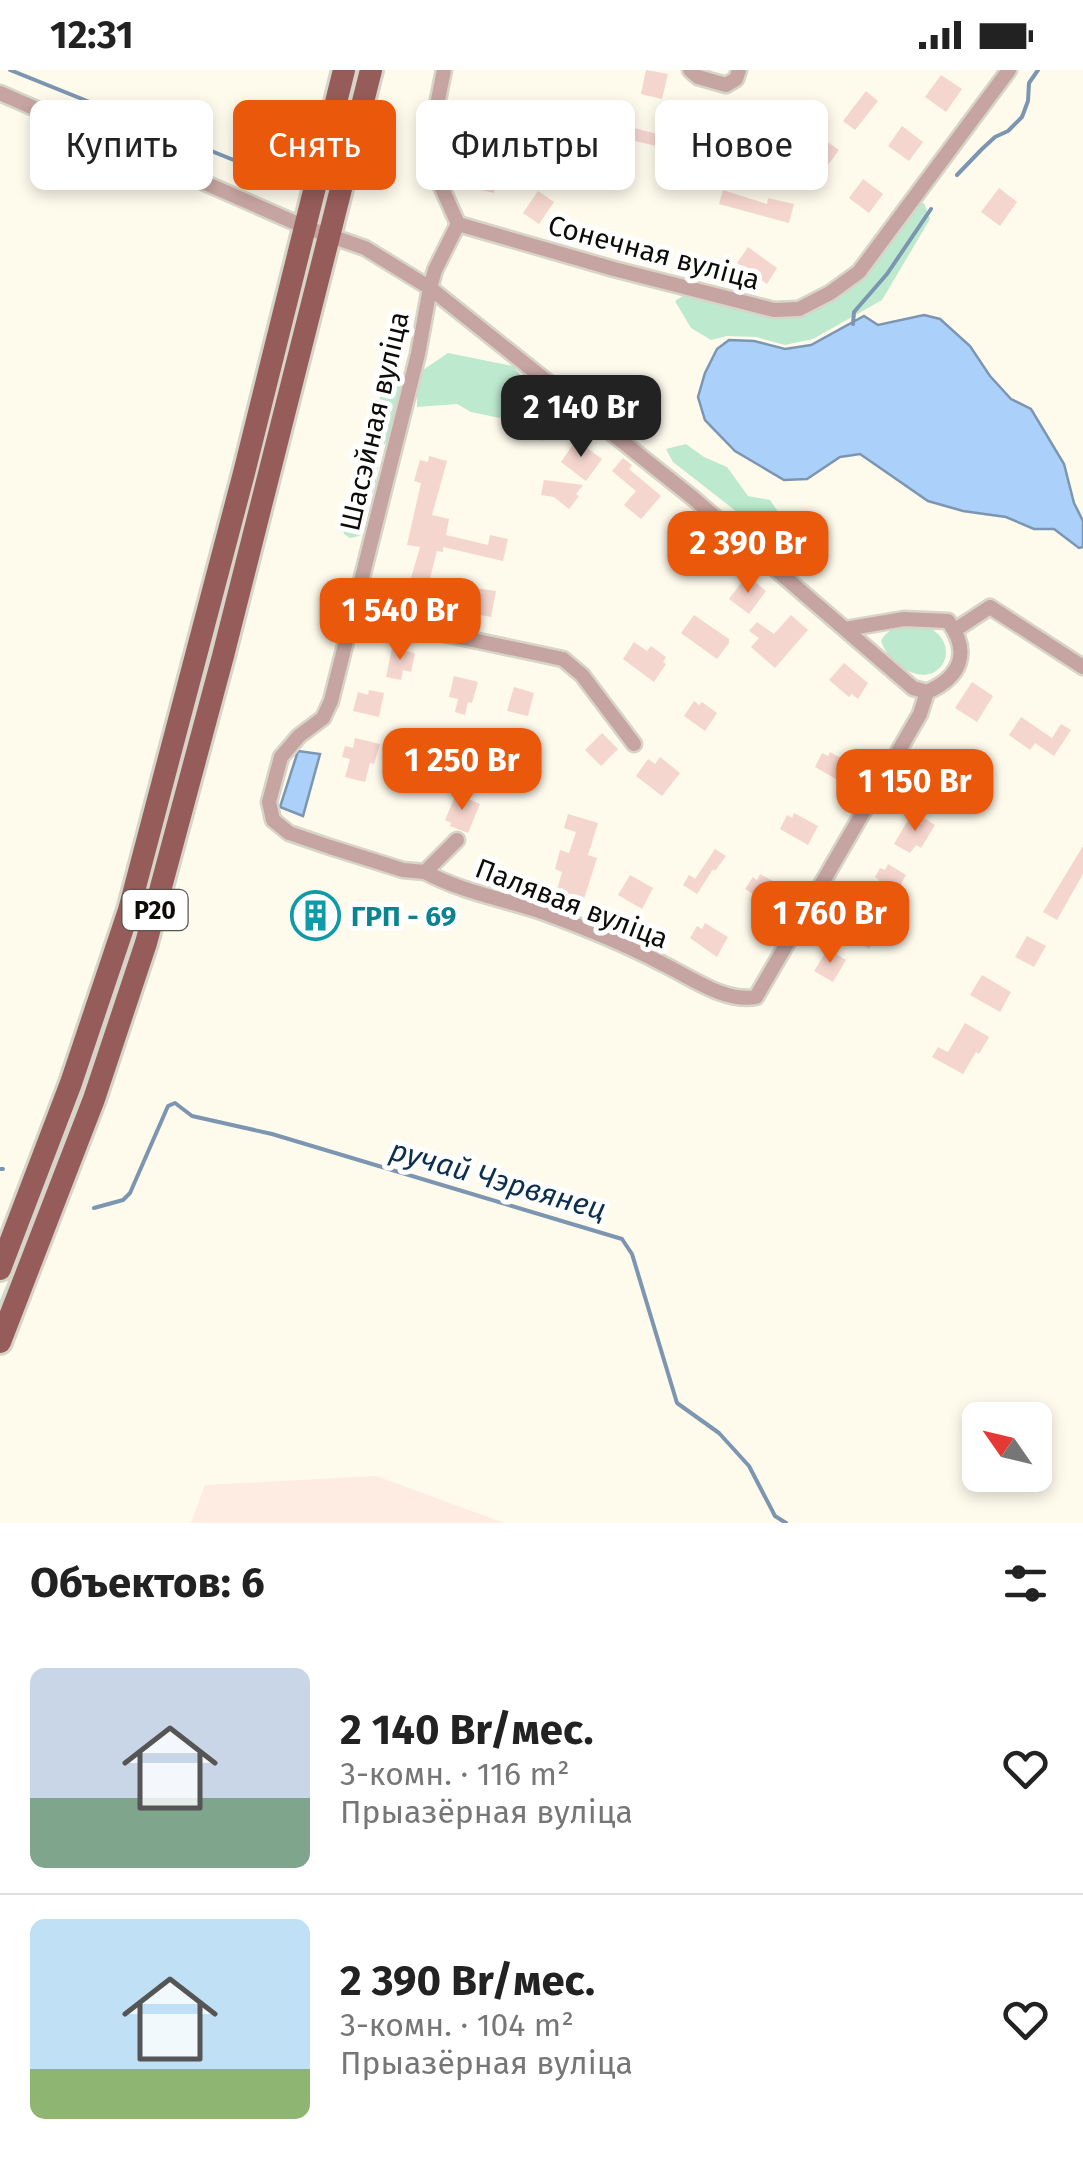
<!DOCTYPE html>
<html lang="ru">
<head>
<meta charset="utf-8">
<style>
  :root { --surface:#fff; --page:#f6f6f6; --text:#222; --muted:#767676; --line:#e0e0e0; --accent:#ea580c }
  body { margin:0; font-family:"Fira Sans",sans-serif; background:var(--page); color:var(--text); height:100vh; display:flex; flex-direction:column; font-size:38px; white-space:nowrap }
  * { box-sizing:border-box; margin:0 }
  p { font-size:32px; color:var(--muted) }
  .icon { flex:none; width:55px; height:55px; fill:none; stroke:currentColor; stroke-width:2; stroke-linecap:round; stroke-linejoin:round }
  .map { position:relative; height:1453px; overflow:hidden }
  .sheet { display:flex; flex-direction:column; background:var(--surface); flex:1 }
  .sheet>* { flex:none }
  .top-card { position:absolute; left:30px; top:30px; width:1025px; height:90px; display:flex; gap:20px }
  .needle { width:65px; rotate:304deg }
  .controls { position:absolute; left:962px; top:1332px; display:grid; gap:20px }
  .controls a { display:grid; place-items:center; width:90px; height:90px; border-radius:15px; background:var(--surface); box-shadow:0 5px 15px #0003; font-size:50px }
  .price { position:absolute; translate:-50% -85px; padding:0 22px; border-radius:20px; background:var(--accent); color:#fff; font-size:32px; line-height:65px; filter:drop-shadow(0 2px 5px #0008) }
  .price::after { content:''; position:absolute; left:50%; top:60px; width:30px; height:22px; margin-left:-15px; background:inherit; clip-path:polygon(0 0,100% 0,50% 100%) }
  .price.active { background:#222; color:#fff }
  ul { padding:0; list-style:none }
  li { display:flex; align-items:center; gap:30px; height:250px; padding:0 30px }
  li+li { border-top:2px solid var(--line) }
  li span { display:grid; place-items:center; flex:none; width:280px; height:200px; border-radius:15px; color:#555 }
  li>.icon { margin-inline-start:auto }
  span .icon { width:120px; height:120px; fill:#fffc; stroke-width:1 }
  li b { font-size:42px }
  h2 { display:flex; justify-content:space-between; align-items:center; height:120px; padding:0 30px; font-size:42px }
  .pill { padding:0 35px; border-radius:15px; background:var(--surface); box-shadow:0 5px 15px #0003; font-size:35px; line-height:90px }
  .pill.active { background:var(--accent); color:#fff }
  .status { display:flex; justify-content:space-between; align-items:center; height:70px; padding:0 50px; background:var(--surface); direction:ltr }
  .status svg { height:28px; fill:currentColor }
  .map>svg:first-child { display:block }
  .commercial { fill:#feebe2 }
  .green { fill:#bde9cf }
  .water { fill:#abd1fb; stroke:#7c96b2; stroke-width:2.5 }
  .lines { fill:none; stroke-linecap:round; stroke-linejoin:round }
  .stream { stroke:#7c96b2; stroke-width:4 }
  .building { fill:#f5d6ce }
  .minor-casing { stroke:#d7d4c8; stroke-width:19 }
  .primary-casing { stroke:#d7d4c8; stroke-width:28 }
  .minor { stroke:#c6a4a1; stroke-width:14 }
  .primary { stroke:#965c59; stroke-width:22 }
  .labels { text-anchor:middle; stroke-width:10; stroke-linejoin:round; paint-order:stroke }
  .shield { fill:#fff; stroke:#565552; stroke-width:2.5 }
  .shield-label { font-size:25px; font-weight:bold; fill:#0d0c08 }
  .street-label { font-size:28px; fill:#0d0c08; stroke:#fff }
  .culture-label { font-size:28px; font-weight:bold; fill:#0d838f; stroke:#fff; text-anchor:start }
  .water-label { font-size:30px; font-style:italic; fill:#0c2f50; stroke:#fff }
</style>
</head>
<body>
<div class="status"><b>12:31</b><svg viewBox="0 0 49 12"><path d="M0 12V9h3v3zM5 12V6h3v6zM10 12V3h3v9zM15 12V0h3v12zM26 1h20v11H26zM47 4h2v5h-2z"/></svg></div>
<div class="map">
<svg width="1083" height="1453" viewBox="0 0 1083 1453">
  <rect width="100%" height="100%" fill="#fefaec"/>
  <!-- commercial -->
  <path class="commercial" d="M376,1406l128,47h-313l14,-38z"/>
  <!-- green -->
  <g class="green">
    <path d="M924,133l6,16 -48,81 -69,39 -28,6 -29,-8 -29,-1 -16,4 -20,-12 -16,-27 11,-7 85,21 60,-19 83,-91z"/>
    <path d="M305,188l11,3 -113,449 -99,339 -104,266v-15l57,-136 84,-270z"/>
    <path d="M448,283l65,13 11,13 -24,39 -29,-6 -14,-8 -40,3v-33z"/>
    <path d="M392,299l8,1 3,17 -8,43 -14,19 -5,33 -11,38v9l-6,7 -9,2 -6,-4 -1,-7 11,-24 14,-70 19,-56z"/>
    <path d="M686,374l18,13 23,10 21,29 22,4 13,19 -7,10 -12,4 -91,-71 -7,-13z"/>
    <path d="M926,556c40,18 14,69 -26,40 -11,-8 -14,-13 -19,-25 9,-18 28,-14 45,-15z"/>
  </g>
  <!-- water -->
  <g class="water">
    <path d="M924,245l16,4 30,27 20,30 21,23 20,10 33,55 10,39 9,18v26l-4,1 -25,-19h-20l-28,-12 -43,-6 -35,-10 -68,-47 -20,3 -33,22 -23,1 -49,-29 -30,-31 -7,-23 7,-24 12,-24 12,-9 25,1 31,8 26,-4 53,-29 14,9z"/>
    <path d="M298,681l22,3 -17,62 -23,-9z"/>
  </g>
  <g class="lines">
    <!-- stream -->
    <g class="stream">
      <path d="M10,0l241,97"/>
      <path d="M957,105l25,-26 13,-12 13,-6 14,-14 6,-16 1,-18 9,-13"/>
      <path d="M853,254l1,-12 33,-38 44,-65"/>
      <path d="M0,1099h3"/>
      <path d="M94,1138l29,-8 7,-7 38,-87 7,-3 17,13 80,18 350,105 10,15 45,149 42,30 30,33 26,50 11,7"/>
    </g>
  </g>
  <!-- building -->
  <g class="building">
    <path d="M646,0l22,4 -6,25 -21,-5z"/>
    <path d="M941,5l21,14 -16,23 -21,-15z"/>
    <path d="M866,21l12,10 -23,29 -12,-9z"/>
    <path d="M519,33l14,3 -9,35 -13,-3z"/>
    <path d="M902,56l21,16 -14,19 -21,-15z"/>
    <path d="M634,58l46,12 -3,11 -46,-11z"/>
    <path d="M826,71l13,9 -23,31 -13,-9z"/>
    <path d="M528,74l61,15 -3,12 -61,-14z"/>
    <path d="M707,78l32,10 -5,16 -31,-9z"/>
    <path d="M478,94l22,6 -6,23 -22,-5z"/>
    <path d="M863,109l20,15 -14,19 -20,-15z"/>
    <path d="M999,118l18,14 -17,24 -19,-14z"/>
    <path d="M723,120l44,14 1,-6 26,6 -5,19 -70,-19z"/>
    <path d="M538,121l16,11 -15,22 -16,-11z"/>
    <path d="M748,177l29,21 -10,16 -30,-21z"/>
    <path d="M521,333l14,9 3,-4 20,16 -12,16 -2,-1 -2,2 -32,-22z"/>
    <path d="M576,370l26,19 -16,22 -25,-19z"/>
    <path d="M429,386l18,5 -15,54 17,4 -3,16 42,10 2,-10 18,4 -5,22 -60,-14v5l-6,-1 -12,46 -18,-5 13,-45 -13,-2 14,-62 -7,-2 6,-21 8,2z"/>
    <path d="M623,388l9,7 -3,4 32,27 -20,23 -17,-14 12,-14 -24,-20z"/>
    <path d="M544,410l39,5 -7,9 3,2 -10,13 -15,-12 -13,-2z"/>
    <path d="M689,456l21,17 -17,22 -22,-18z"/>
    <path d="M744,509l9,6 2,-3 11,9 -17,23 -20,-15z"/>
    <path d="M468,517l28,4 -5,26 -22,-4 2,-10 -6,-1z"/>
    <path d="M694,545l35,24v4l-12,16 -36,-26z"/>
    <path d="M791,545l17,15 -33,38 -24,-21 8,-9 -10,-7 8,-9 17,12z"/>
    <path d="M634,572l13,9 4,-5 15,11 -3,5 3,2 -12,18 -31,-23z"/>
    <path d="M392,578l23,5 -4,19 -8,-2 -2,10 -15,-3z"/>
    <path d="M844,593l24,20 -10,16 -6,-5 -3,3 -20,-17z"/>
    <path d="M454,606l24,6 -6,21 -4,-1 -3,13 -10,-3 3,-13 -9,-2z"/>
    <path d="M972,612l21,14 -16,26 -22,-14z"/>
    <path d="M514,617l20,6 -6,23 -21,-5z"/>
    <path d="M369,620l15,3 -5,24 -26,-6 5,-19 10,3z"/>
    <path d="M694,631l5,4 3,-3 15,11 -12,18 -21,-15z"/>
    <path d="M1021,647l31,21 9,-14 10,6 -17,26 -19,-13 -5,7 -21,-15z"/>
    <path d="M602,663l16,16 -17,17 -16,-16z"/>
    <path d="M355,668l25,6 -6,20 -4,-1 -5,19 -20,-5 5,-18 -8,-2 3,-11 8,2z"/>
    <path d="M830,682l23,13 -10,18 -28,-16 7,-14 6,3z"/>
    <path d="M660,687l20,16 -18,23 -26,-20 12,-17 7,5z"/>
    <path d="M945,697l14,7 -4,6 15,9 -4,7 6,3 -5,9 -34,-19z"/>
    <path d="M456,724l24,10 -12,29 -18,-7 1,-3 -6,-3z"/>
    <path d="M794,743l24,13 -10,19 -28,-16 7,-14 5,3z"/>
    <path d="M916,743l19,12 -14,23 -5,-3 -6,8 -16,-9 14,-24 3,2z"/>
    <path d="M568,744l30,9 -10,32 9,3 -13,41 -27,-9 5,-18 -7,-3 5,-19 9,3 7,-21 -12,-4z"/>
    <path d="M1083,776v28l-26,46 -14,-8z"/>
    <path d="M715,779l11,7 -11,15 -2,-2 -16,25 -14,-9 6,-10 6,4z"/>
    <path d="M888,794l18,11 -13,23 -18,-10 4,-8 -4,-3 5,-9 5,2z"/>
    <path d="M760,804l24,13 -11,20 -28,-18 8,-12 4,3z"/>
    <path d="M630,805l23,13 -11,21 -24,-14z"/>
    <path d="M866,844l18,11 -15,24 -18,-11z"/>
    <path d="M705,853l23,14 -11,20 -27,-19 7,-12 5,3z"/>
    <path d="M1027,866l19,10 -12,21 -19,-10z"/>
    <path d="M828,879l18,11 -13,22 -19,-11z"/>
    <path d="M982,905l29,17 -11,20 -30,-17z"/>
    <path d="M965,953l24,14 -10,17 -3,-2 -13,22 -31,-17 6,-10 10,5z"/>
  </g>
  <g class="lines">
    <defs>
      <g id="minor">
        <path d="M444,0l-13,65 1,31 26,58 156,45 160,41 25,-1 31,-16 29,-21 150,-202"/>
        <path d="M690,0l8,7 28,8 10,-6 3,-9"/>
        <path d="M0,23l305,134 60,21 65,40 263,210 220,190 14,4c34,-15 44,-40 21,-71l-44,-2 -59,10"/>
        <path d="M355,545l208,44 19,16 52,69"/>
        <path d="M955,560l35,-23 93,60"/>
        <path d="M457,770l-32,32 -22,-2 -73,-23 -41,-14 -16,-13 -4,-18 12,-45 18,-21 24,-18 8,-17 87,-347 12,-66 5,-18 23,-46"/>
        <path d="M425,802c37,20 78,27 117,40 41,15 83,32 121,52 27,13 62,39 93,33l164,-283 7,-22"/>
      </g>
      <g id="primary">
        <path d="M0,1199l71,-186 58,-173 115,-437 100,-403"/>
        <path d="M0,1272l94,-243 52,-156 77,-287 148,-586"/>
      </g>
    </defs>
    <!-- minor casing -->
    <use href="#minor" class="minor-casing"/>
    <!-- primary casing -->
    <use href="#primary" class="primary-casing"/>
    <!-- minor -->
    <use href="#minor" class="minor"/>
    <!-- primary -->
    <use href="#primary" class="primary"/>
  </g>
  <!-- icons -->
  <defs>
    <symbol id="building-ring" viewBox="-11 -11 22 22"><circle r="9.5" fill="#fff" stroke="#0f9aa8" stroke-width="1.5"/><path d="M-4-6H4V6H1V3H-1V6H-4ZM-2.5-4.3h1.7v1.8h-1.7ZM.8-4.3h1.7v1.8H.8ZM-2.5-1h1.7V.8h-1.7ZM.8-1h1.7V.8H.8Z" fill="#0f9aa8"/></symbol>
  </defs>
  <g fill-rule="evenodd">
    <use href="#building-ring" x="288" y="818" width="55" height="55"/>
  </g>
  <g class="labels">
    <!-- shield labels -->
    <rect class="shield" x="122.5" y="820" width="65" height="40" rx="8"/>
    <g class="shield-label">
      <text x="155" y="849">Р20</text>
    </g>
    <!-- street labels -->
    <g class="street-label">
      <text transform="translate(654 182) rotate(15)" y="10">Сонечная вуліца</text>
      <text transform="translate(374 351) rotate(-77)" y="10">Шасэйная вуліца</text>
      <text transform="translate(572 833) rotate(21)" y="10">Палявая вуліца</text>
    </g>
    <!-- culture labels -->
    <g class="culture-label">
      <text x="351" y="856">ГРП - 69</text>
    </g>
    <!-- water labels -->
    <g class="water-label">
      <text transform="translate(498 1110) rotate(16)" y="10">ручай Чэрвянец</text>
    </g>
  </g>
</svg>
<div class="controls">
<a><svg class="needle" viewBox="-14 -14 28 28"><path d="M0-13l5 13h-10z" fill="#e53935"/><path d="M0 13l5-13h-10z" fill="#767676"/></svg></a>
</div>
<b class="price active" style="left:581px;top:390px">2 140 Br</b>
<b class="price" style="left:748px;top:526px">2 390 Br</b>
<b class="price" style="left:400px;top:593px">1 540 Br</b>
<b class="price" style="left:462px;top:743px">1 250 Br</b>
<b class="price" style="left:915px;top:764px">1 150 Br</b>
<b class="price" style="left:830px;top:896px">1 760 Br</b>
<div class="top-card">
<a class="pill">Купить</a>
<a class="pill active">Снять</a>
<a class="pill">Фильтры</a>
<a class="pill">Новое</a>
</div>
</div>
<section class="sheet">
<h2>Объектов: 6<svg class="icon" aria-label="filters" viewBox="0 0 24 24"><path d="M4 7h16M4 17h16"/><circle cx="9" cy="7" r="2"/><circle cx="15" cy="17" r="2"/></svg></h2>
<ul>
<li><span style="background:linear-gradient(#c9d6e8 65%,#7fa58c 0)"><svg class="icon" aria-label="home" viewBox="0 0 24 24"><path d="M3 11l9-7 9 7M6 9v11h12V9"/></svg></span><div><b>2 140 Br/мес.</b><p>3-комн. · 116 m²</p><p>Прыазёрная вуліца</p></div><svg class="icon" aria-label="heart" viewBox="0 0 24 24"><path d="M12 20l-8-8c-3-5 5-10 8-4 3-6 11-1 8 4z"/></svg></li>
<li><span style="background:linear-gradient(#bfe0f5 75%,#8fb573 0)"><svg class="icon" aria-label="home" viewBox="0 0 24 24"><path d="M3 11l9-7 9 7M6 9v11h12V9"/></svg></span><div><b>2 390 Br/мес.</b><p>3-комн. · 104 m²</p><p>Прыазёрная вуліца</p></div><svg class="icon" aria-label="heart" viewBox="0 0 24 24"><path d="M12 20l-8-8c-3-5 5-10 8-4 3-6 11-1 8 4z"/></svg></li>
</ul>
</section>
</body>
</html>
